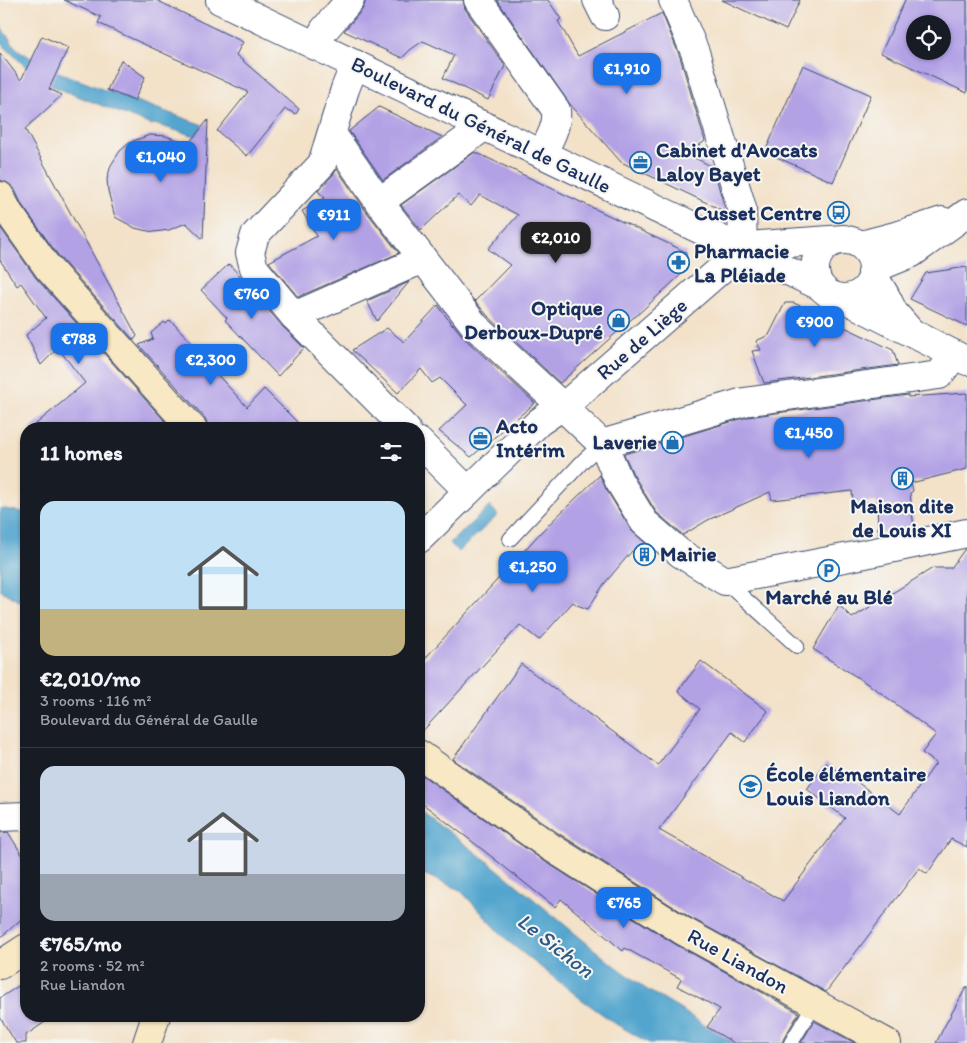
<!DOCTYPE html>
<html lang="en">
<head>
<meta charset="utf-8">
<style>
  :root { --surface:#171b24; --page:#20242c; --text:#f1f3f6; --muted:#9ea1a6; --line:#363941; --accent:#1a73e8 }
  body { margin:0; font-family:Itim,sans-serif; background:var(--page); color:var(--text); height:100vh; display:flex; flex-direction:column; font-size:19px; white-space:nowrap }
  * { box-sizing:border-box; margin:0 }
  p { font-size:16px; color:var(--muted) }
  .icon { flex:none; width:28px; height:28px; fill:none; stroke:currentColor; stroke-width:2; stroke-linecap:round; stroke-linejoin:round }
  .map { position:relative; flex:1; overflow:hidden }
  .sheet { position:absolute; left:20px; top:422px; width:405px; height:600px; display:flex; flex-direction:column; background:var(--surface); border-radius:20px; box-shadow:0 1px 4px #0004 }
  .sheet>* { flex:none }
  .buttons { position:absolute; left:906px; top:15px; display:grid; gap:10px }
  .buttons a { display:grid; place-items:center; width:45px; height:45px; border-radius:50%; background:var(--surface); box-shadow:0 1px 4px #0004; font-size:25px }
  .price { position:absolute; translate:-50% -42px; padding:0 11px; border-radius:10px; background:var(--accent); color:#fff; font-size:16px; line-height:32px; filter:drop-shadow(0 1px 2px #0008) }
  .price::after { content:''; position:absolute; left:50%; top:30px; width:15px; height:11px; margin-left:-8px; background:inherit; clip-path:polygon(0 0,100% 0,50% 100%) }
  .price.on { background:#222; color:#fff }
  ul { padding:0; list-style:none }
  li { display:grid; align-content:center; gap:10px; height:265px; padding:0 20px }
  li+li { border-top:1px solid var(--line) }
  li span { display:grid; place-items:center; height:155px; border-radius:15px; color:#555 }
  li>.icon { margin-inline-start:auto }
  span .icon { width:90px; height:90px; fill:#fffc; stroke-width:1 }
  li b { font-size:21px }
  h2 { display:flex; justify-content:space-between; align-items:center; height:60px; padding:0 20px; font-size:21px }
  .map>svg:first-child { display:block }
  .water { fill:#52a5ce; stroke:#366a96 }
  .building { fill:#b2a1e5; fill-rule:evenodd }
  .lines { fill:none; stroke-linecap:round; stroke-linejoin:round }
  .service-casing { stroke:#3b4a6e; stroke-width:16 }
  .minor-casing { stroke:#3b4a6e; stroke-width:30 }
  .tertiary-casing { stroke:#3b4a6e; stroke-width:30 }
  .secondary-casing { stroke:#3b4a6e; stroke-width:30 }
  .service { stroke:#fff; stroke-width:14 }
  .minor { stroke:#fff; stroke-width:28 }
  .tertiary { stroke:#fff; stroke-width:28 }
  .secondary { stroke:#f8e8c3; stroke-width:28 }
  .labels { text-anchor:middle; stroke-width:4; stroke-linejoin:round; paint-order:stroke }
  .street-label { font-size:21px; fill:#1b2f5e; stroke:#f6f6f2 }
  .poi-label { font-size:21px; font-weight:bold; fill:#1b2f5e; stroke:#f6f6f2; text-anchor:start }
  .water-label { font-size:22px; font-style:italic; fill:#2e5885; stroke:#f6f6f2 }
</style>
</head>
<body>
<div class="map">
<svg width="967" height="1043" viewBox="0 0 967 1043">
  <rect width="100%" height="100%" fill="#f6f6f2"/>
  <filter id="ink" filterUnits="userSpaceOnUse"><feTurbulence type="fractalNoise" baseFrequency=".02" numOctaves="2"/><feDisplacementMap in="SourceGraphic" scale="10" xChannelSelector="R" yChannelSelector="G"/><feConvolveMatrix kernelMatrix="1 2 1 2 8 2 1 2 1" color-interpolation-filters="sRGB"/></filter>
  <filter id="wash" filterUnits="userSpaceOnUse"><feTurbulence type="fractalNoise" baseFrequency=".0096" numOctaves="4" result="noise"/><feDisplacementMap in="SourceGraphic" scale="20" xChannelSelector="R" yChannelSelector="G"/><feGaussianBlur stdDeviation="1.12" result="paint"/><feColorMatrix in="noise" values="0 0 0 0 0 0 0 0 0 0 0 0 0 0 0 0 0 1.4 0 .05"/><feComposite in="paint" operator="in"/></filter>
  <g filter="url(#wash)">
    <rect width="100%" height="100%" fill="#f3e1c8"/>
    <!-- water -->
    <g class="water">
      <path d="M0,26l16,22 27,18 59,23 101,36 -8,11 -41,-12 -3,1 -104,-41 -21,-17 -26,-25z"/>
      <path d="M490,506l8,9 -40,37 -8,-9z"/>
      <path d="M0,508l26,5v92l-26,-15z"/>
      <path d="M419,810l71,53 122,101h1l33,25 40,24 21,14 27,16h-85l-33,-19 -35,-25 -72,-57 -49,-52 -41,-18z"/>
    </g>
    <g id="blocks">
      <!-- building -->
      <g class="building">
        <path d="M64,0h92l87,42 -7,13 63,54 -3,5 -11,-5 -38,47 -30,-25 31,-39 -150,-69 3,-6z"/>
        <path d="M365,0h98l2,9 40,57 -17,34 -45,-22 11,-23 -31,-14 -13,9 -8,8 -58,-27 18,-21 3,-7z"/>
        <path d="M497,0h51l13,19 -3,2 20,35 84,-43 18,44 25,84 -18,13 26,13 13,45 -105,-50 -52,-59z"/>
        <path d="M722,0h78l-14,30z"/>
        <path d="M905,0h62v93l-86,-40zM915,24h27v27h-27z"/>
        <path d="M42,36l26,12 -19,41 13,6 -37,34 112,207 -3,4 -74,-82 -38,-53 -8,-17 -6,-5 -8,-3v-127l21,27z"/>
        <path d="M121,60l24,17 -11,24 -27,-11z"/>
        <path d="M803,65l68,30 -38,87 -68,-30z"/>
        <path d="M379,107l63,30 -59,43 -34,-49z"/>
        <path d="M208,120l-5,119 -17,-16 -17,7 -15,2 -11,-2 -8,-2 -20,-11 -7,-26 -1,-12 4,-14 9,-14 8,-7 5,-3 17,-6 16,1 22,8z"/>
        <path d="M475,152l211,100v18l-51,47h-1l-74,66 -73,-68 -12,-14 35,-36 -22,-16 30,-34 -38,-20 -9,11 -13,-11 -37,35 -20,-25z"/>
        <path d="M337,169l29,42 33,42 -101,44 -29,-35 48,-26 -15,-25 23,-13 -7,-7 15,-16z"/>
        <path d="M0,227l36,51 136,151h-142l55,-46 -27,-35 -17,17 -15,-30 20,-17 -25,-35 -4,3 -17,-26z"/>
        <path d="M229,264l12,13 41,49 22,22 -26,28 -53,-56 2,-2 -26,-28z"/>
        <path d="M967,267v59l-57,-27 16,-26z"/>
        <path d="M409,282l-32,39 -10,-20z"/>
        <path d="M785,303h9l99,47 5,15 -134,18 -12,-32 9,-1 -5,-9 13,-6z"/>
        <path d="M438,305l14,20 1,-1 11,14 71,65 -64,54 -32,-26 28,-26 -27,-27 -8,5 -11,-14 -23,24 -46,-43 35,-22 17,14z"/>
        <path d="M170,320l37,38 -3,2 43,47 17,-18 40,40h-96v-4l-3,-7 -66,-73 14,-6 -2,-6 13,-11 2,2z"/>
        <path d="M967,393v76l-56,14 2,8 -3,2 4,35 -8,2 -28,3 -1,-31 -24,1 -1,-12 -80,9 -2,-8 -62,28 -25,15 -27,-23 -23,-38 -9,-20 123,-37 161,-22v2z"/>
        <path d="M600,475l6,14 25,41 24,22 -8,11 -15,-12 -28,33 -16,25 -11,-4 -4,-3 -34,38 -19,-15 -101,110v-70l124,-135z"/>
        <path d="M967,549v298l-16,-8 -24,35 -8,-6 -93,124 -135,-74 -133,-85 -105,-74 68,-95 137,101 42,-56 -22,-18 23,-30 67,50 -23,31 -13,-10 -73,98 124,71 62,-83 -38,-29 19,-26 25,18 2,-2 47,35 36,-51 -14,-10 14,-19 -59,-44 -64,-41 26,-44 13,13 81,-50h18l13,-18z"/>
        <path d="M419,773l122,86 134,85 124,69 -15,25 -2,5h-48l-27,-16 13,-18 -43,-23 4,-7 -56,-31 -2,3 -62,-52 -6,8 -77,-61 -59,-45z"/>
        <path d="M8,832l18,29v54l-26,23v-105z"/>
        <path d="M26,981v35h28l-28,19v8h-10l-16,-26v-19z"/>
        <path d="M967,986v57h-31l8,-16z"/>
        <path d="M814,1021l41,22h-54z"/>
      </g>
    </g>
  </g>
  <g filter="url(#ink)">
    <use href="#blocks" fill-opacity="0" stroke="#3b4a6e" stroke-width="1"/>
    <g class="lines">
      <defs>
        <g id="service">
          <path d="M510,539l74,-79 18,-16"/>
          <path d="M725,581l72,65"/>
          <path d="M791,1043l24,-40"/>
        </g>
        <g id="minor">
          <path d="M220,0l523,250 -1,-42 -47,-156 -22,-52"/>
          <path d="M478,0l78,110c2,16 -7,30 -14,44"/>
          <path d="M597,0l8,16"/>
          <path d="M316,46l8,-16 26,-30"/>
          <path d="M355,64l-10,25 -23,75 -67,71 -5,18 4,15 40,48 112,113"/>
          <path d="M332,134l47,68 96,124 87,80 40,38 5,9 12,28 25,41 36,31 45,28 140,-27 102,-21"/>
          <path d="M379,202l106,-76"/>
          <path d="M872,273l13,22 9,18 14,16"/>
          <path d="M843,298l124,63"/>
          <path d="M294,316l129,-57"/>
          <path d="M419,442l49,49"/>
          <path d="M602,444l142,-42 195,-27 15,-19"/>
          <path d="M0,817l26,-1"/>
        </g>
        <g id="tertiary">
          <circle cx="844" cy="269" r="29"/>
          <path d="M861,245l38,-10 43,-14"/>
          <path d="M743,250l77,36"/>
          <path d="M873,269l39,-16 55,-40"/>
          <path d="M419,539l120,-117 31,-21 173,-151 17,-5 84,-6"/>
        </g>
        <g id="secondary">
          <path d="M0,196l9,17 39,55 125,139 20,22"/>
          <path d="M419,754l130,92 134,85 204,112"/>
          <path d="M0,965l26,-17"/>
          <path d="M147,1043l9,-27"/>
        </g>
      </defs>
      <!-- service casing -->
      <use href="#service" class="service-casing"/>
      <!-- minor casing -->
      <use href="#minor" class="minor-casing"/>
      <!-- tertiary casing -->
      <use href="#tertiary" class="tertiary-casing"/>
      <!-- secondary casing -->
      <use href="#secondary" class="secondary-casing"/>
      <!-- service -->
      <use href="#service" class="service"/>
      <!-- minor -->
      <use href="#minor" class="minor"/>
      <!-- tertiary -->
      <use href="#tertiary" class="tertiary"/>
      <!-- secondary -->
      <use href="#secondary" class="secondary"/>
    </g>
  </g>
  <!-- icons -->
  <defs>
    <symbol id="office-ring" viewBox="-11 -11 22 22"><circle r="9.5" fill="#f6f6f2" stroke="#1f6fb2" stroke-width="1.5"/><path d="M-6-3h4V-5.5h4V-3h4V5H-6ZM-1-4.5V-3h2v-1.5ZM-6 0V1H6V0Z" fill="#1f6fb2"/></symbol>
    <symbol id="bus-ring" viewBox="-11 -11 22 22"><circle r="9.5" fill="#f6f6f2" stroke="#1f6fb2" stroke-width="1.5"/><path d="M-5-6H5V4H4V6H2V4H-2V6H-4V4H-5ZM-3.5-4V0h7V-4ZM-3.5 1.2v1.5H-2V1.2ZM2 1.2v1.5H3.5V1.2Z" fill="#1f6fb2"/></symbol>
    <symbol id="pharmacy-ring" viewBox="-11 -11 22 22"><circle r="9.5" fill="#f6f6f2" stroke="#1f6fb2" stroke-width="1.5"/><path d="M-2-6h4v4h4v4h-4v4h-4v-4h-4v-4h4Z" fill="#1f6fb2"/></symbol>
    <symbol id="shop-ring" viewBox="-11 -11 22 22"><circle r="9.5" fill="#f6f6f2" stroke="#1f6fb2" stroke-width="1.5"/><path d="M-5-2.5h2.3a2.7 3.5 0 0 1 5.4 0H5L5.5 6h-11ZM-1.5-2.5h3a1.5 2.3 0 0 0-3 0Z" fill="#1f6fb2"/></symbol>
    <symbol id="building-ring" viewBox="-11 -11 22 22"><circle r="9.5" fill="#f6f6f2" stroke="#1f6fb2" stroke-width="1.5"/><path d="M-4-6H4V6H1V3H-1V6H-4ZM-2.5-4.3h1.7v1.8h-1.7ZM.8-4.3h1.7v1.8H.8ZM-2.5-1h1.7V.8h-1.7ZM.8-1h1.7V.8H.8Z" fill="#1f6fb2"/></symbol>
    <symbol id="parking-ring" viewBox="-11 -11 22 22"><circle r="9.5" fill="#f6f6f2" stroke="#1f6fb2" stroke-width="1.5"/><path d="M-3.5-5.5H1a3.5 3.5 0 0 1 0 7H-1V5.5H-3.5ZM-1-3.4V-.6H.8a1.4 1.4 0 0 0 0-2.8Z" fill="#1f6fb2"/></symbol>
    <symbol id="school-ring" viewBox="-11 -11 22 22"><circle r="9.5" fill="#f6f6f2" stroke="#1f6fb2" stroke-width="1.5"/><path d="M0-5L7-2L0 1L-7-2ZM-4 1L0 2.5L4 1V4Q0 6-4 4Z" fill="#1f6fb2"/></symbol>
  </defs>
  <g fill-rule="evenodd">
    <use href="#office-ring" x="628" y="150" width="25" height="25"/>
    <use href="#bus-ring" x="826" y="200" width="25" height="25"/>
    <use href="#pharmacy-ring" x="666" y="250" width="25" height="25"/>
    <use href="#shop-ring" x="606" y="308" width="25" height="25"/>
    <use href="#office-ring" x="468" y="426" width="25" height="25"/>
    <use href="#shop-ring" x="660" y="430" width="25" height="25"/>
    <use href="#building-ring" x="890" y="466" width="25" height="25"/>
    <use href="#building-ring" x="632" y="542" width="25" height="25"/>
    <use href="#parking-ring" x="816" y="558" width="25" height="25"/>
    <use href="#school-ring" x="738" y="774" width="25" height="25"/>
  </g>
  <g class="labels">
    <!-- street labels -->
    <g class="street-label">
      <text transform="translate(481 125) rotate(26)" y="7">Boulevard du Général de Gaulle</text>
      <text transform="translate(642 339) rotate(-41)" y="7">Rue de Liège</text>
      <text transform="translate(738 961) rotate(29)" y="7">Rue Liandon</text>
    </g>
    <!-- poi labels -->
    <g class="poi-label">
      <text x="656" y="157">Cabinet d'Avocats<tspan x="656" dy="24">Laloy Bayet</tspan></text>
      <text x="822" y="220" text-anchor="end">Cusset Centre</text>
      <text x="694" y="258">Pharmacie<tspan x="694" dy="24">La Pléiade</tspan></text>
      <text x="603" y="315" text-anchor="end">Optique<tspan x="603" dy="24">Derboux-Dupré</tspan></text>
      <text x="496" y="433">Acto<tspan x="496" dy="24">Intérim</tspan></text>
      <text x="657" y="449" text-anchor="end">Laverie</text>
      <text x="902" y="513" text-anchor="middle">Maison dite<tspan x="902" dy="24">de Louis XI</tspan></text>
      <text x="660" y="561">Mairie</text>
      <text x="829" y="604" text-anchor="middle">Marché au Blé</text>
      <text x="766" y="781">École élémentaire<tspan x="766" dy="24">Louis Liandon</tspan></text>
    </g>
    <!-- water labels -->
    <g class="water-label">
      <text transform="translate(556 945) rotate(38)" y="8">Le Sichon</text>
    </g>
  </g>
</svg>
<div class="buttons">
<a><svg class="icon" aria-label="locate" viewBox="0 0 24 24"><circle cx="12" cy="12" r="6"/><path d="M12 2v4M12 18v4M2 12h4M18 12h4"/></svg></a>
</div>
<b class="price" style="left:627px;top:95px">€1,910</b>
<b class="price" style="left:161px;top:183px">€1,040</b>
<b class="price" style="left:334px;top:241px">€911</b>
<b class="price on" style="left:556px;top:264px">€2,010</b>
<b class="price" style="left:252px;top:320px">€760</b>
<b class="price" style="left:815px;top:348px">€900</b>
<b class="price" style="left:79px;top:365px">€788</b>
<b class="price" style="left:211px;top:386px">€2,300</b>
<b class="price" style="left:809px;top:459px">€1,450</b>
<b class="price" style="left:533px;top:593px">€1,250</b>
<b class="price" style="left:624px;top:929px">€765</b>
<section class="sheet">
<h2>11 homes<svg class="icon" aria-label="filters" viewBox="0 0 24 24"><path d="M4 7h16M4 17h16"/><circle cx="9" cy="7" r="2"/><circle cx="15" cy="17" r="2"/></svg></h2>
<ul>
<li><span style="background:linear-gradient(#bfe0f5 70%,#c2b280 0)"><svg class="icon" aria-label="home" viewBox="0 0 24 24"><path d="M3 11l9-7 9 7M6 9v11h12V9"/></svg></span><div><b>€2,010/mo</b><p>3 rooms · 116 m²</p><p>Boulevard du Général de Gaulle</p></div></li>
<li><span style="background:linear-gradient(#c9d6e8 70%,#9aa5b1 0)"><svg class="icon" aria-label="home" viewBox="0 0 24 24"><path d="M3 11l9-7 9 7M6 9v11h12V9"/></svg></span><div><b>€765/mo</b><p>2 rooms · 52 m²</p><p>Rue Liandon</p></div></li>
</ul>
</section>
</div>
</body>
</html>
